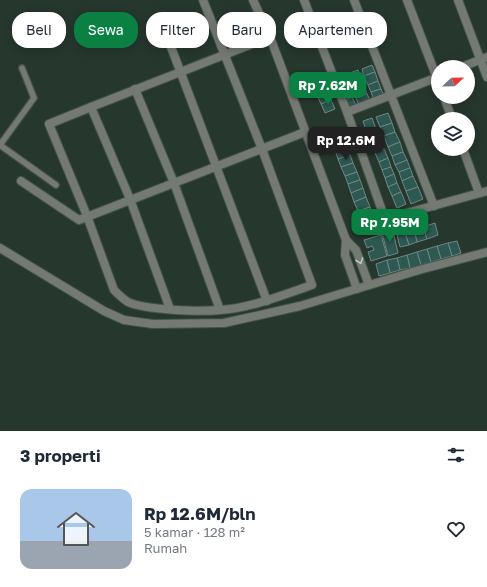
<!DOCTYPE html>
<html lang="id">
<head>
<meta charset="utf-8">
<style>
  :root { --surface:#fff; --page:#f2f2f3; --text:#1f2937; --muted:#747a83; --line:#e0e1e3; --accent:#0b8043 }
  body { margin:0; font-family:"Golos Text",sans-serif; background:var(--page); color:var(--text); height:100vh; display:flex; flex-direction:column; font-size:15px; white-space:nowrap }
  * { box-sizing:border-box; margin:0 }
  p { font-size:13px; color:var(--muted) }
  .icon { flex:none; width:22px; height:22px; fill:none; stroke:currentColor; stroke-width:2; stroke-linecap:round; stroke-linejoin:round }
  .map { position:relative; height:431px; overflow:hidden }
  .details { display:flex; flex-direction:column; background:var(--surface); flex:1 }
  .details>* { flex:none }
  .guide { position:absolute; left:12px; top:12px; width:463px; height:36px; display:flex; gap:8px }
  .needle { width:26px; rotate:68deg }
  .tools { position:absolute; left:431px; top:60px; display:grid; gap:8px }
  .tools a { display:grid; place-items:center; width:44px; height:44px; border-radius:50%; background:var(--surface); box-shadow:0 2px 10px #0003; font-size:20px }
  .price { position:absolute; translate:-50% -34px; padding:0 9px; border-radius:8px; background:var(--accent); color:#fff; font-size:13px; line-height:26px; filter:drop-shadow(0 1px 2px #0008) }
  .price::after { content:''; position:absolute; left:50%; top:24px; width:12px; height:9px; margin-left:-6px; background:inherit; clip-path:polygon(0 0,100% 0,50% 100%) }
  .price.active { background:#222; color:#fff }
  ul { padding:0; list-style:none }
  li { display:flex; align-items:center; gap:12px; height:100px; padding:0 20px }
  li+li { border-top:1px solid var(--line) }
  li span { display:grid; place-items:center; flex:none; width:112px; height:80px; border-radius:12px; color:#555 }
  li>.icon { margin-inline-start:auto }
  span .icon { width:48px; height:48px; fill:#fffc; stroke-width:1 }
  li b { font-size:17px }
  h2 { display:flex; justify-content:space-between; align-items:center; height:48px; padding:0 20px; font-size:17px }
  .pill { padding:0 14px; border-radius:16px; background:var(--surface); box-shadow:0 2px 10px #0003; font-size:14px; line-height:36px }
  .pill.active { background:var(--accent); color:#fff }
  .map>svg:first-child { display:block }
  .building { fill:#2e5852; stroke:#6f8682 }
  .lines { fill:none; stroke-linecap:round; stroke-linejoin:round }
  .service-casing { stroke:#43534a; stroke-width:8 }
  .minor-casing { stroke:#43534a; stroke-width:10 }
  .service { stroke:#747a73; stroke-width:5.5 }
  .minor { stroke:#747a73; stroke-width:8 }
  .oneway { stroke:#c0cac4 }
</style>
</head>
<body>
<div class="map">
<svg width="487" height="431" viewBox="0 0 487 431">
  <rect width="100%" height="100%" fill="#26372e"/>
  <!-- building -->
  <g class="building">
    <path d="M372,65l3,7 -11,4 -2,-7z"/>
    <path d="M358,70l3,8 -11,5 -3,-9z"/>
    <path d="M375,72l3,9 -10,4 -4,-9z"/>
    <path d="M361,78l3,8 -11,5 -3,-8z"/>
    <path d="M378,81l3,8 -10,3 -3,-7z"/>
    <path d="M324,83l3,8 -10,4 -3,-8z"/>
    <path d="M364,86l3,8 -11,4 -3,-7z"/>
    <path d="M381,89l3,7 -10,4 -3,-8z"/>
    <path d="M327,91l4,9 -10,4 -4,-9z"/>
    <path d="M367,94l4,8 -12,4 -3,-8z"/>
    <path d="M352,97l4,8 -8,3 -3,-8z"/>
    <path d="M331,100l4,9 -10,4 -4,-9z"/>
    <path d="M388,113l4,10 -12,4 -4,-10z"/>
    <path d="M372,118l4,11 -9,4 -4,-12z"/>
    <path d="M392,123l3,9 -11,4 -4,-9z"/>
    <path d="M376,129l4,10 -9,3 -4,-9z"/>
    <path d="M395,132l5,10 -12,5 -4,-11z"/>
    <path d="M343,137l3,9 -11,4 -4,-9z"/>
    <path d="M380,139l4,10 -9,4 -4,-11z"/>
    <path d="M400,142l3,10 -11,4 -4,-9z"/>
    <path d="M346,146l4,9 -12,4 -3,-9z"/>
    <path d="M384,149l4,9 -9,4 -4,-9z"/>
    <path d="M403,152l4,8 -12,5 -3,-9z"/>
    <path d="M350,155l3,8 -12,4 -3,-8z"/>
    <path d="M388,158l3,9 -9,3 -3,-8z"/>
    <path d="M407,160l3,8 -11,4 -4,-7z"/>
    <path d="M353,163l4,9 -12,4 -4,-9z"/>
    <path d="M391,167l3,7 -9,4 -3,-8z"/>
    <path d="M410,168l3,8 -11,5 -3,-9z"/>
    <path d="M357,172l3,8 -12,4 -3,-8z"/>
    <path d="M394,174l3,9 -9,4 -3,-9z"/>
    <path d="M413,176l5,11 -12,4 -4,-10z"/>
    <path d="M360,180l3,8 -12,5 -3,-9z"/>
    <path d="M397,183l4,9 -9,4 -4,-9z"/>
    <path d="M418,187l5,12 -12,5 -5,-13z"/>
    <path d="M363,188l3,9 -12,5 -3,-9z"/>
    <path d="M401,192l5,12 -9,4 -5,-12z"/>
    <path d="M366,197l4,10 -12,4 -4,-9z"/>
    <path d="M370,207l3,8 -12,5 -3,-9z"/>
    <path d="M435,223l3,12 -11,4 -4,-12z"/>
    <path d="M423,227l4,12 -10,3 -3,-12z"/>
    <path d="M414,230l3,12 -8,3 -4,-12z"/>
    <path d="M393,231l5,22 -10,3 -6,-23z"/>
    <path d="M405,233l4,12 -9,2 -3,-12z"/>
    <path d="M381,235l6,21 -16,5 -3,-9 6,-2 -2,-4 -5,2 -3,-8z"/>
    <path d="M457,241l4,12 -9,3 -4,-13z"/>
    <path d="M448,243l4,13 -11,3 -4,-13z"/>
    <path d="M437,246l4,13 -10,3 -4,-13z"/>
    <path d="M427,249l4,13 -10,3 -4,-13z"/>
    <path d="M417,252l4,13 -11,3 -3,-13z"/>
    <path d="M407,255l3,13 -10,2 -3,-12z"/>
    <path d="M397,258l3,12 -10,3 -3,-13z"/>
    <path d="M387,260l3,13 -11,3 -3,-12z"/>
  </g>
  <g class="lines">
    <defs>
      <path id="service" d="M22,68l12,30 -34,47 56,40"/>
      <g id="minor">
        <path d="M253,0l17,37 76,203 10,10 13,35"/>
        <path d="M304,0l43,112 38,107 102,-28"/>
        <path d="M354,0l80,206"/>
        <path d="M407,0l31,81"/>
        <path d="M458,0l29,77"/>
        <path d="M162,23l105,278"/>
        <path d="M462,67l25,-10"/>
        <path d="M135,89l39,94 46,127"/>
        <path d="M444,97l8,22"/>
        <path d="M91,107l-42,17 38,92 27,74c4,4 9,9 14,12 17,8 72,10 92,8 31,-2 63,-15 92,-25l-50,-136 -59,-149"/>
        <path d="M347,112l91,-35"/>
        <path d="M463,149l16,44"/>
        <path d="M21,181l58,39 226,-88"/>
        <path d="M346,240l-1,15 12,34"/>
        <path d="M0,248l104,63 20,9 29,4 71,-1 76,-17 119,-36 68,-18"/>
        <path d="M170,309l-40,-110 -39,-92 179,-70"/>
      </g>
    </defs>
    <!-- service casing -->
    <use href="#service" class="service-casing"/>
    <!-- minor casing -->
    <use href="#minor" class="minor-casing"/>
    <!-- service -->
    <use href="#service" class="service"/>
    <!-- minor -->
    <use href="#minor" class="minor"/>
  </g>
  <!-- one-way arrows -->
  <defs><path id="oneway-chevron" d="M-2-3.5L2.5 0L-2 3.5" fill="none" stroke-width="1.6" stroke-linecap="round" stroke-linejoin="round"/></defs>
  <use class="oneway" href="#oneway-chevron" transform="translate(360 261) rotate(70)"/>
</svg>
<div class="tools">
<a><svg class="needle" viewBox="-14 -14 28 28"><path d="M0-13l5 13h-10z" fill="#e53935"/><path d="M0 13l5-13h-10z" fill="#747a83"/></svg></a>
<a><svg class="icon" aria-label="layers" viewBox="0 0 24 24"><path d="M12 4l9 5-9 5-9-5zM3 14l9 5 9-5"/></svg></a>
</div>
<b class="price" style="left:328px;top:106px">Rp 7.62M</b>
<b class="price active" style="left:346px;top:161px">Rp 12.6M</b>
<b class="price" style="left:390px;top:243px">Rp 7.95M</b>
<div class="guide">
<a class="pill">Beli</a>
<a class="pill active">Sewa</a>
<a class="pill">Filter</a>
<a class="pill">Baru</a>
<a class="pill">Apartemen</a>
</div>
</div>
<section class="details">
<h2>3 properti<svg class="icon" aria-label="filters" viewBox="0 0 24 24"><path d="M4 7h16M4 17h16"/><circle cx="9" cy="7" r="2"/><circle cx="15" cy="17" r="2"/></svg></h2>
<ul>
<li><span style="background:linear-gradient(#a9c7e8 65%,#9aa5b1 0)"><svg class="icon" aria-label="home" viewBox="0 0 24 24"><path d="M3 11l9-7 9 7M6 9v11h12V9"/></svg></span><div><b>Rp 12.6M/bln</b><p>5 kamar · 128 m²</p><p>Rumah</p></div><svg class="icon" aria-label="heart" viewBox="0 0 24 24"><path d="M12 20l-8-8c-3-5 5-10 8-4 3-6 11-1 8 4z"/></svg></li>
</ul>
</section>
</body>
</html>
